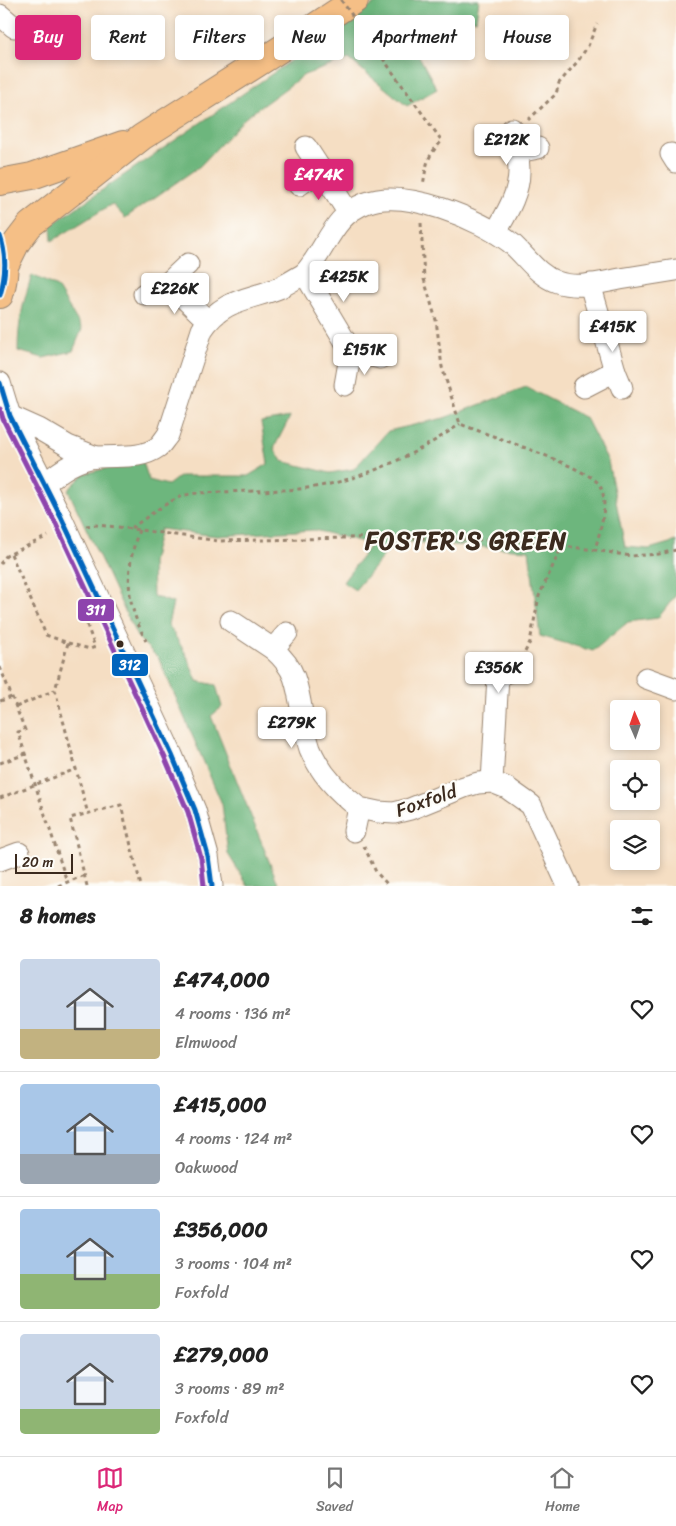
<!DOCTYPE html>
<html lang="en">
<head>
<meta charset="utf-8">
<style>
  :root { --surface:#fff; --page:#f2f2f2; --text:#222; --muted:#767676; --line:#e0e0e0; --accent:#db2777 }
  body { margin:0; font-family:Sriracha,sans-serif; background:var(--page); color:var(--text); height:100vh; display:flex; flex-direction:column; font-size:19px; white-space:nowrap }
  * { box-sizing:border-box; margin:0 }
  p { font-size:16px; color:var(--muted) }
  .icon { flex:none; width:28px; height:28px; fill:none; stroke:currentColor; stroke-width:2; stroke-linecap:round; stroke-linejoin:round }
  .map { position:relative; height:886px; overflow:hidden }
  .panel { display:flex; flex-direction:column; background:var(--surface); flex:1 }
  .panel>* { flex:none }
  .top-card { position:absolute; left:15px; top:15px; width:646px; height:45px; display:flex; gap:10px }
  .needle { width:32px; rotate:358deg }
  .controls { position:absolute; left:610px; top:700px; display:grid; gap:10px }
  .controls a { display:grid; place-items:center; width:50px; height:50px; border-radius:5px; background:var(--surface); box-shadow:0 2px 8px #0003; font-size:25px }
  .scale { position:absolute; left:15px; bottom:12px; width:58px; box-sizing:border-box; padding-left:5px; border:2px solid #3b2a1e; border-top:0; font-size:14px; line-height:18px; white-space:nowrap; color:#3b2a1e; -webkit-text-stroke:4px #fdfcf7; paint-order:stroke }
  .price { position:absolute; translate:-50% -42px; padding:0 11px; border-radius:5px; background:#fff; color:#222; font-size:16px; line-height:32px; filter:drop-shadow(0 1px 2px #0008) }
  .price::after { content:''; position:absolute; left:50%; top:30px; width:15px; height:11px; margin-left:-8px; background:inherit; clip-path:polygon(0 0,100% 0,50% 100%) }
  .price.active { background:var(--accent); color:#fff }
  ul { padding:0; list-style:none }
  li { display:flex; align-items:center; gap:15px; height:125px; padding:0 20px }
  li+li { border-top:1px solid var(--line) }
  li span { display:grid; place-items:center; flex:none; width:140px; height:100px; border-radius:5px; color:#555 }
  li>.icon { margin-inline-start:auto }
  span .icon { width:60px; height:60px; fill:#fffc; stroke-width:1 }
  li b { font-size:21px }
  h2 { display:flex; justify-content:space-between; align-items:center; height:60px; padding:0 20px; font-size:21px }
  .pill { padding:0 18px; border-radius:5px; background:var(--surface); box-shadow:0 2px 8px #0003; font-size:18px; line-height:45px }
  .pill.active { background:var(--accent); color:#fff }
  .tab-bar { display:flex; justify-content:space-around; align-items:center; height:70px; border-top:1px solid var(--line); background:var(--surface); font-size:14px; color:var(--muted) }
  .tab-bar a { display:grid; justify-items:center; gap:2px }
  .tab-bar .active { color:var(--accent) }
  .map>svg:first-child { display:block }
  .forest { fill:#6db67d; stroke:#54704e }
  .lines { fill:none; stroke-linecap:round; stroke-linejoin:round }
  .minor-casing { stroke:#988470; stroke-width:23 }
  .major-casing { stroke:#988470; stroke-width:28 }
  .path { stroke:#988470; stroke-width:3; stroke-dasharray:4 4; stroke-linecap:butt }
  .minor { stroke:#fff; stroke-width:21 }
  .major { stroke:#f5bf86; stroke-width:26 }
  .minor-bridge-casing { stroke:#988470; stroke-width:23; stroke-linecap:butt }
  .path-bridge { stroke:#988470; stroke-width:3; stroke-dasharray:4 4; stroke-linecap:butt }
  .minor-bridge { stroke:#fff; stroke-width:21 }
  .bus-1-casing { stroke:#fdfcf7; stroke-width:9 }
  .bus-2-casing { stroke:#fdfcf7; stroke-width:9 }
  .bus-1 { stroke:#0065bd; stroke-width:5 }
  .bus-2 { stroke:#8e44ad; stroke-width:5 }
  .bus-dot { fill:#3b2a1e; stroke:#fdfcf7; stroke-width:2 }
  .labels { text-anchor:middle; stroke-width:4.5; stroke-linejoin:round; paint-order:stroke }
  .street-label { font-size:19px; fill:#3b2a1e; stroke:#fdfcf7 }
  .district-label { font-size:24px; font-weight:bold; letter-spacing:1px; fill:#3b2a1e; stroke:#fdfcf7 }
  .line-badge { stroke:#fdfcf7; stroke-width:2 }
  .badge-label { font-size:14px; text-anchor:middle; font-weight:bold; fill:#fff }
</style>
</head>
<body>
<div class="map">
<svg width="676" height="886" viewBox="0 0 676 886">
  <rect width="100%" height="100%" fill="#fdfcf7"/>
  <filter id="ink" filterUnits="userSpaceOnUse"><feTurbulence type="fractalNoise" baseFrequency=".02" numOctaves="2"/><feDisplacementMap in="SourceGraphic" scale="10" xChannelSelector="R" yChannelSelector="G"/><feConvolveMatrix kernelMatrix="1 2 1 2 8 2 1 2 1" color-interpolation-filters="sRGB"/></filter>
  <filter id="wash" filterUnits="userSpaceOnUse"><feTurbulence type="fractalNoise" baseFrequency=".0096" numOctaves="4" result="noise"/><feDisplacementMap in="SourceGraphic" scale="20" xChannelSelector="R" yChannelSelector="G"/><feGaussianBlur stdDeviation="1.12" result="paint"/><feColorMatrix in="noise" values="0 0 0 0 0 0 0 0 0 0 0 0 0 0 0 0 0 1.4 0 .05"/><feComposite in="paint" operator="in"/></filter>
  <g filter="url(#wash)">
    <rect width="100%" height="100%" fill="#f5dec3"/>
    <!-- forest -->
    <g class="forest">
      <path d="M380,0h99l-3,20 -29,-2 -33,29 23,42 -30,17 -58,-47 -45,16 -59,43 -45,48 -75,52 -13,-14 -60,37 -1,-16z"/>
      <path d="M32,275l25,12 25,42 -9,22 -30,7 -25,-7c0,-29 5,-48 14,-76z"/>
      <path d="M526,387l60,31 22,43 17,86 24,2 27,-8v54l-18,23 -30,4 -35,29 -53,-15 -11,-86 -133,-9 -41,49 -12,-8 28,-38 -57,-14 -97,6 -57,-7 -8,33 1,34 20,7 -5,21 19,32 10,25 19,4 6,22 -11,9 68,170h-31l-20,-32 -6,-50 -63,-145 -22,-22 -69,-147 16,-16 58,-15 7,21 19,5 12,-9h68l20,-12 -7,-42 29,-5 -16,31 8,13 48,12 24,-4 34,-38 56,-13z"/>
    </g>
  </g>
  <g filter="url(#ink)">
    <g class="lines">
      <defs>
        <g id="minor">
          <path d="M0,15l14,12"/>
          <path d="M512,129l6,23 20,-4"/>
          <path d="M671,154l5,8"/>
          <path d="M321,170l27,42"/>
          <path d="M299,185l22,-15 -15,-23"/>
          <path d="M496,232c10,-18 23,-38 23,-60 0,-7 -1,-13 -1,-20"/>
          <path d="M305,274l46,77"/>
          <path d="M168,283l40,38"/>
          <path d="M590,284l25,87"/>
          <path d="M144,294l24,-11 20,-19"/>
          <path d="M0,383l10,33 51,101"/>
          <path d="M345,385l6,-34 29,7"/>
          <path d="M584,387l31,-16 7,17"/>
          <path d="M6,412l4,4 29,13 29,17 28,11"/>
          <path d="M45,484c14,-13 32,-25 52,-27 21,-2 43,3 61,-10 4,-3 7,-9 10,-12l34,-105c20,-31 47,-30 77,-42 8,-4 16,-9 23,-13 5,-3 9,-10 12,-14 16,-23 23,-47 52,-58 39,-15 114,16 145,40 15,13 26,32 46,39 20,7 43,1 63,-3 19,-3 37,-6 56,-9"/>
          <path d="M73,543l99,212 23,55 13,46 4,30"/>
          <path d="M231,621l42,28 14,-16"/>
          <path d="M273,649c9,8 17,17 21,28 8,23 8,49 16,72 10,24 29,44 49,59l-5,23"/>
          <path d="M482,669l16,7 18,-8"/>
          <path d="M646,678l30,11"/>
          <path d="M492,782l6,-106"/>
          <path d="M359,808l19,4 16,1 16,-4 54,-22 14,-4 14,-1 15,6 24,17 37,81"/>
          <path d="M0,860l19,-7"/>
        </g>
        <g id="major">
          <path d="M0,182l32,-6 91,-32"/>
          <path d="M6,264l11,-22 13,-17 112,-88 140,-89 73,-48"/>
          <path d="M0,295c5,-16 6,-30 3,-46"/>
        </g>
      </defs>
      <!-- minor casing -->
      <use href="#minor" class="minor-casing"/>
      <!-- major casing -->
      <use href="#major" class="major-casing"/>
      <!-- path -->
      <g class="path">
        <path d="M364,32l78,109c-16,16 -15,23 -19,44"/>
        <path d="M528,120l28,-26 3,-11 19,-22 10,-15 9,-22"/>
        <path d="M421,223l3,56 12,41 6,47 18,57c37,14 75,26 112,43 7,4 21,10 26,16 13,16 1,50 -3,67l36,6 28,-2 17,-4"/>
        <path d="M86,526l9,-1 23,2 101,14 169,-4 133,4 41,5"/>
        <path d="M131,528c17,-11 32,-24 51,-32 12,-4 26,-3 38,-4 26,-1 53,-1 79,-3 55,-5 116,-33 161,-65"/>
        <path d="M139,530c-10,28 -14,57 -4,86 3,8 7,17 11,25"/>
        <path d="M11,554l35,81 22,8 -13,47 33,124"/>
        <path d="M0,564l6,-8 42,-20"/>
        <path d="M68,643l22,6 5,-2 -8,-22"/>
        <path d="M525,652l5,-10 9,-46 23,-50 33,4"/>
        <path d="M0,667l25,63 -7,2 49,150"/>
        <path d="M0,701l12,-4"/>
        <path d="M16,707l39,-17"/>
        <path d="M0,763l26,-9"/>
        <path d="M0,798l76,-29"/>
        <path d="M364,846l12,26 13,14"/>
        <path d="M58,886l27,-11"/>
        <path d="M87,886l-17,-68 51,-13 20,81"/>
      </g>
      <!-- minor -->
      <use href="#minor" class="minor"/>
      <!-- major -->
      <use href="#major" class="major"/>
      <defs>
        <path id="minor-bridge" d="M61,517l12,26"/>
      </defs>
      <!-- minor-bridge casing -->
      <use href="#minor-bridge" class="minor-bridge-casing"/>
      <!-- path-bridge -->
      <path class="path-bridge" d="M341,0l23,32"/>
      <!-- minor-bridge -->
      <use href="#minor-bridge" class="minor-bridge"/>
      <defs>
        <g id="bus-1">
          <path d="M0,236c7,20 6,39 0,59"/>
          <path d="M0,383l10,33 51,101 111,238 23,55 13,46 4,30"/>
        </g>
        <path id="bus-2" d="M0,409l3,10 51,101 111,238 23,54 13,46 3,28"/>
      </defs>
      <!-- bus-1 casing -->
      <use href="#bus-1" class="bus-1-casing"/>
      <!-- bus-2 casing -->
      <use href="#bus-2" class="bus-2-casing"/>
      <!-- bus-1 -->
      <use href="#bus-1" class="bus-1"/>
      <!-- bus-2 -->
      <use href="#bus-2" class="bus-2"/>
    </g>
  </g>
  <!-- markers -->
  <circle class="bus-dot" cx="120" cy="644" r="4.5"/>
  <g class="labels">
    <!-- street labels -->
    <g class="street-label">
      <text transform="translate(426 800) rotate(-19)" y="7">Foxfold</text>
    </g>
    <!-- district labels -->
    <g class="district-label">
      <text x="466" y="549">FOSTER'S GREEN</text>
    </g>
  </g>
  <g class="line-badge">
    <rect x="77" y="598" width="38" height="24" rx="5" fill="#8e44ad"/>
    <rect x="111" y="653" width="38" height="24" rx="5" fill="#0065bd"/>
  </g>
  <g class="badge-label">
    <text x="96" y="615">311</text>
    <text x="130" y="670">312</text>
  </g>
</svg>
<div class="controls">
<a><svg class="needle" viewBox="-14 -14 28 28"><path d="M0-13l5 13h-10z" fill="#e53935"/><path d="M0 13l5-13h-10z" fill="#767676"/></svg></a>
<a><svg class="icon" aria-label="locate" viewBox="0 0 24 24"><circle cx="12" cy="12" r="6"/><path d="M12 2v4M12 18v4M2 12h4M18 12h4"/></svg></a>
<a><svg class="icon" aria-label="layers" viewBox="0 0 24 24"><path d="M12 4l9 5-9 5-9-5zM3 14l9 5 9-5"/></svg></a>
</div>
<div class="scale">20 m</div>
<b class="price" style="left:507px;top:166px">£212K</b>
<b class="price active" style="left:319px;top:201px">£474K</b>
<b class="price" style="left:344px;top:303px">£425K</b>
<b class="price" style="left:175px;top:315px">£226K</b>
<b class="price" style="left:613px;top:353px">£415K</b>
<b class="price" style="left:365px;top:376px">£151K</b>
<b class="price" style="left:499px;top:694px">£356K</b>
<b class="price" style="left:292px;top:749px">£279K</b>
<div class="top-card">
<a class="pill active">Buy</a>
<a class="pill">Rent</a>
<a class="pill">Filters</a>
<a class="pill">New</a>
<a class="pill">Apartment</a>
<a class="pill">House</a>
</div>
</div>
<section class="panel">
<h2>8 homes<svg class="icon" aria-label="filters" viewBox="0 0 24 24"><path d="M4 7h16M4 17h16"/><circle cx="9" cy="7" r="2"/><circle cx="15" cy="17" r="2"/></svg></h2>
<ul>
<li><span style="background:linear-gradient(#c9d6e8 70%,#c2b280 0)"><svg class="icon" aria-label="home" viewBox="0 0 24 24"><path d="M3 11l9-7 9 7M6 9v11h12V9"/></svg></span><div><b>£474,000</b><p>4 rooms · 136 m²</p><p>Elmwood</p></div><svg class="icon" aria-label="heart" viewBox="0 0 24 24"><path d="M12 20l-8-8c-3-5 5-10 8-4 3-6 11-1 8 4z"/></svg></li>
<li><span style="background:linear-gradient(#a9c7e8 70%,#9aa5b1 0)"><svg class="icon" aria-label="home" viewBox="0 0 24 24"><path d="M3 11l9-7 9 7M6 9v11h12V9"/></svg></span><div><b>£415,000</b><p>4 rooms · 124 m²</p><p>Oakwood</p></div><svg class="icon" aria-label="heart" viewBox="0 0 24 24"><path d="M12 20l-8-8c-3-5 5-10 8-4 3-6 11-1 8 4z"/></svg></li>
<li><span style="background:linear-gradient(#a9c7e8 65%,#8fb573 0)"><svg class="icon" aria-label="home" viewBox="0 0 24 24"><path d="M3 11l9-7 9 7M6 9v11h12V9"/></svg></span><div><b>£356,000</b><p>3 rooms · 104 m²</p><p>Foxfold</p></div><svg class="icon" aria-label="heart" viewBox="0 0 24 24"><path d="M12 20l-8-8c-3-5 5-10 8-4 3-6 11-1 8 4z"/></svg></li>
<li><span style="background:linear-gradient(#c9d6e8 75%,#8fb573 0)"><svg class="icon" aria-label="home" viewBox="0 0 24 24"><path d="M3 11l9-7 9 7M6 9v11h12V9"/></svg></span><div><b>£279,000</b><p>3 rooms · 89 m²</p><p>Foxfold</p></div><svg class="icon" aria-label="heart" viewBox="0 0 24 24"><path d="M12 20l-8-8c-3-5 5-10 8-4 3-6 11-1 8 4z"/></svg></li>
</ul>
</section>
<nav class="tab-bar">
<a class="active"><svg class="icon" aria-label="map" viewBox="0 0 24 24"><path d="M3 6l6-2 6 2 6-2v14l-6 2-6-2-6 2zM9 4v14M15 6v14"/></svg>Map</a>
<a><svg class="icon" aria-label="saved" viewBox="0 0 24 24"><path d="M7 4h10v16l-5-4-5 4z"/></svg>Saved</a>
<a><svg class="icon" aria-label="home" viewBox="0 0 24 24"><path d="M3 11l9-7 9 7M6 9v11h12V9"/></svg>Home</a>
</nav>
</body>
</html>
